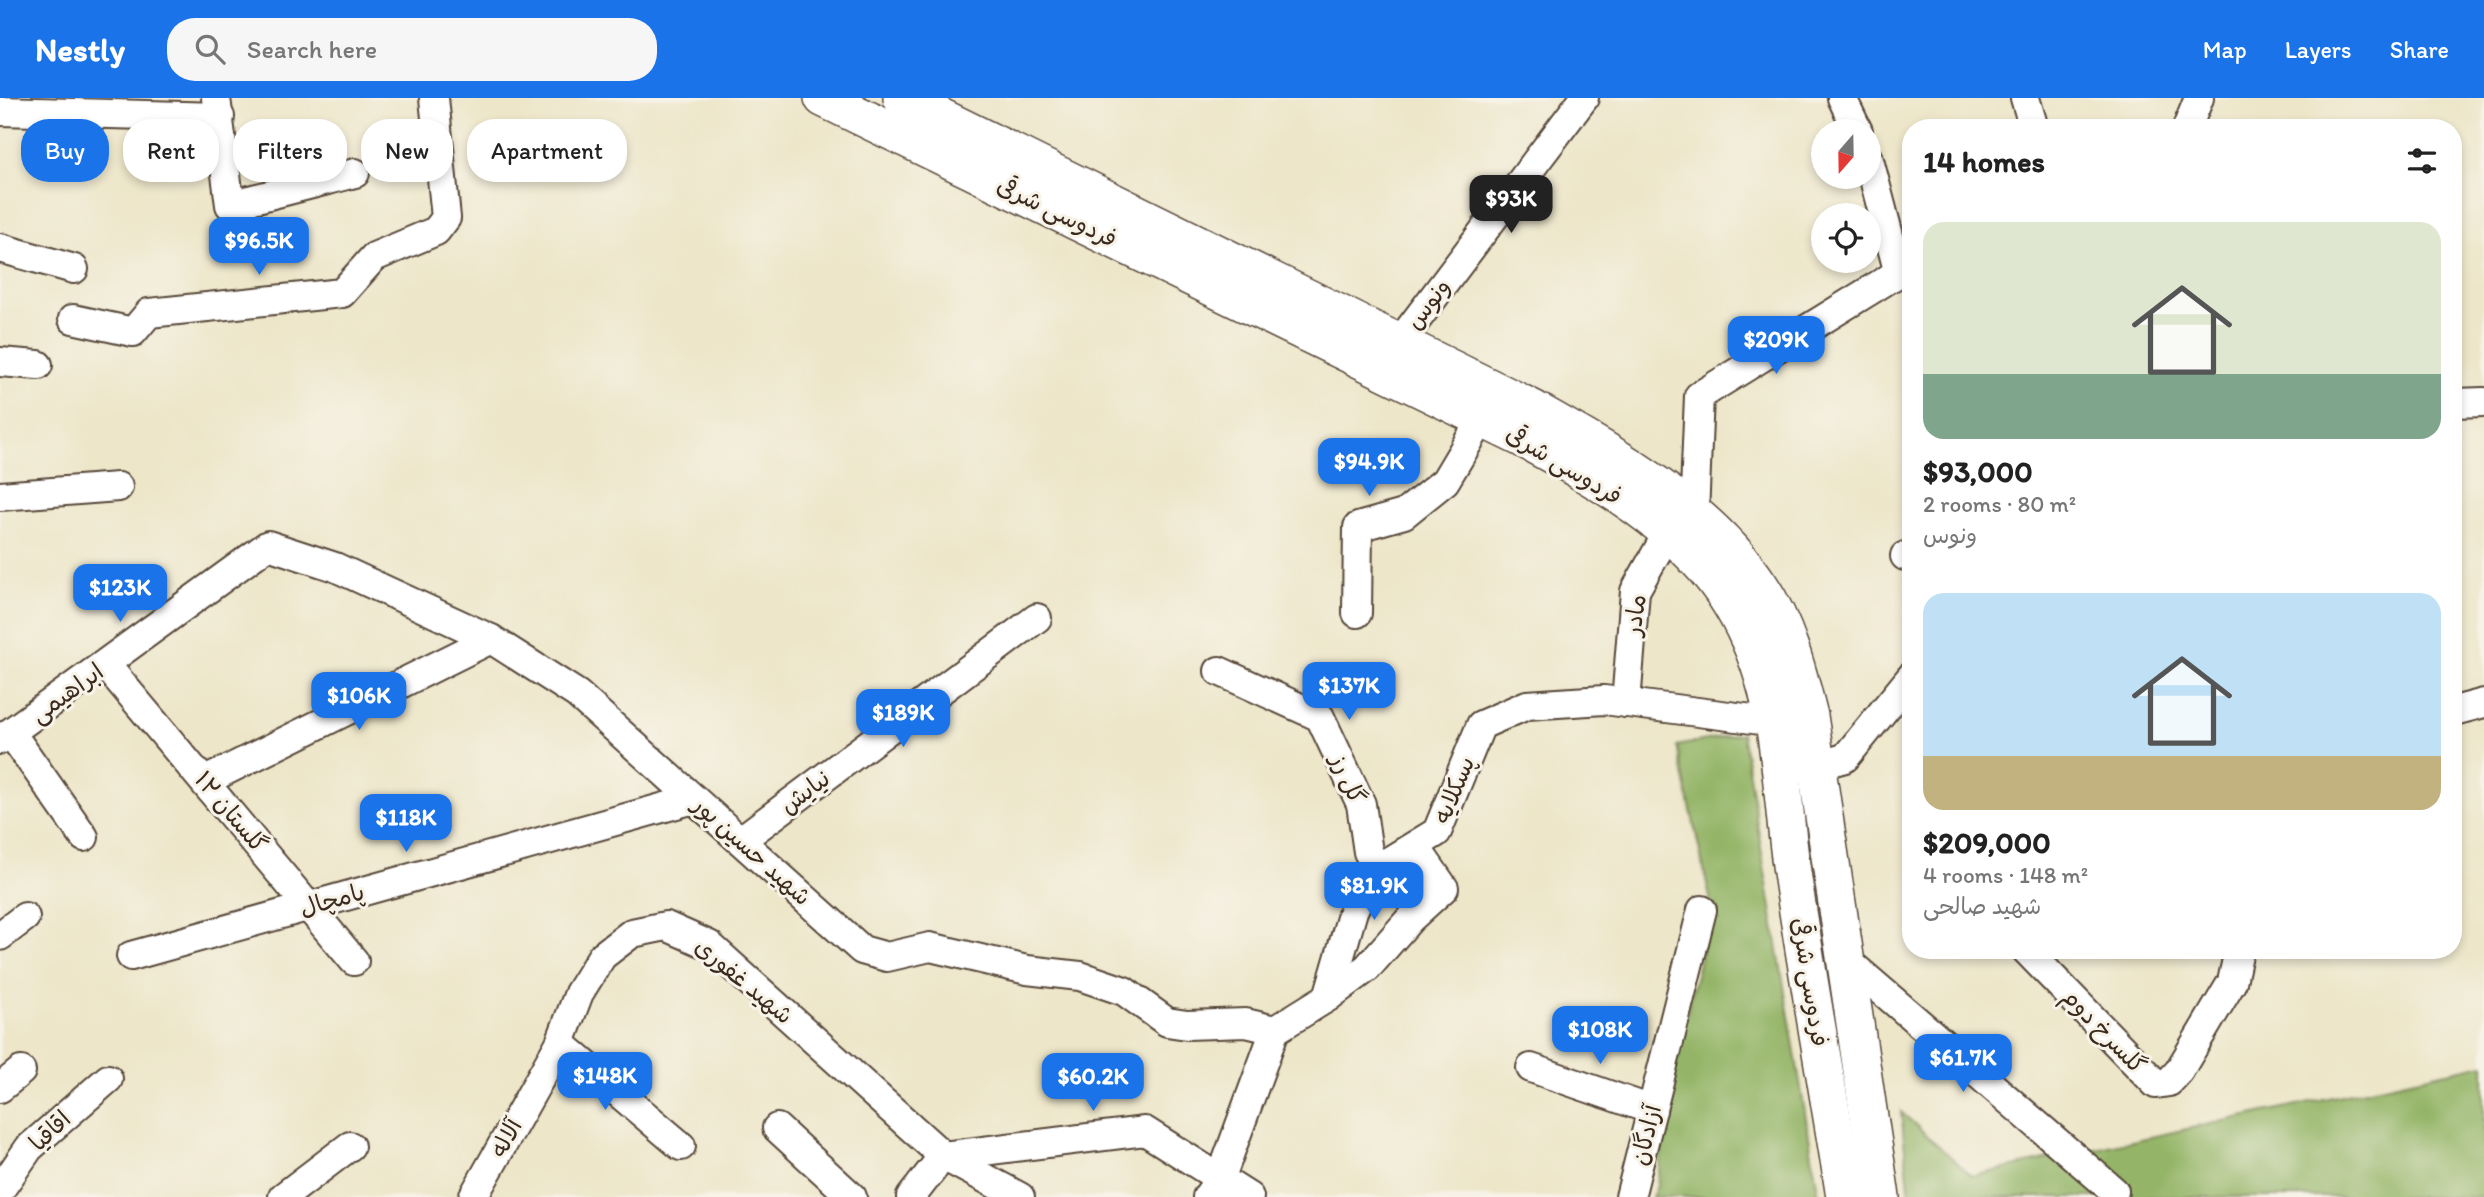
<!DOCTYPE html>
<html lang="en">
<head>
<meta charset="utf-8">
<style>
  :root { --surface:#fff; --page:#f6f6f6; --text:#222; --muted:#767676; --accent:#1a73e8 }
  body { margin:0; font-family:Itim,"Playpen Sans Arabic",sans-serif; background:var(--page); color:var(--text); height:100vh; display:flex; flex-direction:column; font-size:26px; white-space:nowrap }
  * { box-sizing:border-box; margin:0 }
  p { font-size:23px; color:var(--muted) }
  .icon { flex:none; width:38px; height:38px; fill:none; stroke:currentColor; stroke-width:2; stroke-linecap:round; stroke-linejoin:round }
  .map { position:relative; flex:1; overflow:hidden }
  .side { position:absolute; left:1902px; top:21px; width:560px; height:840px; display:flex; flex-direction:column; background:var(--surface); border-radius:28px; box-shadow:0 4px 10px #0003 }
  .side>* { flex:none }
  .guide { position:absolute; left:21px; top:21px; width:665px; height:63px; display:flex; gap:14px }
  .needle { width:46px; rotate:200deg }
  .buttons { position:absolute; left:1811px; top:21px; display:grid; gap:14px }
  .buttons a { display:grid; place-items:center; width:70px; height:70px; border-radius:50%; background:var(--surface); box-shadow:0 4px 10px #0003; font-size:35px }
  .price { position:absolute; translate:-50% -60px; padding:0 16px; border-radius:14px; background:var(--accent); color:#fff; font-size:23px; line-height:46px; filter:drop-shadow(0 2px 4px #0008) }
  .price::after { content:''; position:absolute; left:50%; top:42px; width:21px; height:16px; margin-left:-10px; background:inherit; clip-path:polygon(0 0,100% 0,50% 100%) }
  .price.active { background:#222; color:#fff }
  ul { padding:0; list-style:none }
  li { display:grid; align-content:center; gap:14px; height:371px; padding:0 21px }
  li span { display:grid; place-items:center; height:217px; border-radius:21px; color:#555 }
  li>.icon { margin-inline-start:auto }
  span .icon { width:126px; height:126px; fill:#fffc; stroke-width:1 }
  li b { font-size:30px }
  h2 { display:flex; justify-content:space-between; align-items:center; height:84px; padding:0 21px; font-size:30px }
  .tag { padding:0 24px; border-radius:28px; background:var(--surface); box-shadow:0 4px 10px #0003; font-size:24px; line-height:63px }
  .tag.active { background:var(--accent); color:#fff }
  header { display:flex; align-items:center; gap:42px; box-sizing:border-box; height:98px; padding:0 35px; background:var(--accent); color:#fff }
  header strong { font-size:33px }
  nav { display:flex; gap:38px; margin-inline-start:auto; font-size:24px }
  .search { width:490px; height:63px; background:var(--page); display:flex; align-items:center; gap:18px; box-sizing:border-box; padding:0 24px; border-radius:28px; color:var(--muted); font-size:26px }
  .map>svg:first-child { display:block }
  .forest { fill:#94b568; stroke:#687043; stroke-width:2 }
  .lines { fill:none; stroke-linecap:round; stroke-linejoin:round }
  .minor-casing { stroke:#564638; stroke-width:32 }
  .major-casing { stroke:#564638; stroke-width:40 }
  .minor { stroke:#fff; stroke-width:28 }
  .major { stroke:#fff; stroke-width:37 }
  .labels { text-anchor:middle; stroke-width:6; stroke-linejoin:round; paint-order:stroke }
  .street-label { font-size:24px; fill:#3b2a1e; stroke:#f7f3e8 }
</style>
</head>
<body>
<header>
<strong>Nestly</strong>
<div class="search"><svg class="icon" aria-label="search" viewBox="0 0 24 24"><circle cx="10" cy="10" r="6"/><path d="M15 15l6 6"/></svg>Search here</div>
<nav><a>Map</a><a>Layers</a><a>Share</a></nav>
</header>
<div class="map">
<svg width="2484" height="1099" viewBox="0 0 2484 1099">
  <rect width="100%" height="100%" fill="#f7f3e8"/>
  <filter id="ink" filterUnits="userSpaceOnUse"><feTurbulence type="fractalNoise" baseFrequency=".0143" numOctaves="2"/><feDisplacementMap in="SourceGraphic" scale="14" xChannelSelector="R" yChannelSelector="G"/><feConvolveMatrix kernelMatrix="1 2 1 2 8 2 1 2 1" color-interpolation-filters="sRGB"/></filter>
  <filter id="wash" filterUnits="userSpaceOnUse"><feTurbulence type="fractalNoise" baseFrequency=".00686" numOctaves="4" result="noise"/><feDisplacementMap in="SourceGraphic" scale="28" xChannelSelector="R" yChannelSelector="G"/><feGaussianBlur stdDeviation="1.57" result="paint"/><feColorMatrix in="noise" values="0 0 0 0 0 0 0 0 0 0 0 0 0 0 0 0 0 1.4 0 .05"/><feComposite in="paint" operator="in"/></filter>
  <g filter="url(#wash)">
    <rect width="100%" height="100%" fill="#ede6c9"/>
    <!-- forest -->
    <g class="forest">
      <path d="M1742,635l77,464h-167l5,-11 12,-97 43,-182 -35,-161z"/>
      <path d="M2484,966v133h-574l-9,-85 71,64z"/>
    </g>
  </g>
  <g filter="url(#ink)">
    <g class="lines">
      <defs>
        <g id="minor">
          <path d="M216,0l14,107 125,-32"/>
          <path d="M1842,0l16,33"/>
          <path d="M2025,0l9,30"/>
          <path d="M0,13l220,6"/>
          <path d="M2187,30l12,-30"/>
          <path d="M1869,62l29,110"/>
          <path d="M0,150l74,21"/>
          <path d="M73,221l60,13 16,-19 193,-20 32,-36 62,-26 10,-13 -12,-120"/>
          <path d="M1399,245l185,-245"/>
          <path d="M0,264l38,3"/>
          <path d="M2454,305l30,-1"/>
          <path d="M0,398l118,-9"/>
          <path d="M1694,417l5,-119 212,-131"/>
          <path d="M1905,458l6,1"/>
          <path d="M1357,515l1,-86 46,-13 41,-33 37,-62"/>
          <path d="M106,567l248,296"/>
          <path d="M1219,573l101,46 41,87 7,48 10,16"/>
          <path d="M1626,605l9,-112 32,-57"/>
          <path d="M2454,613l30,-8"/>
          <path d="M11,635l73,104"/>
          <path d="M0,642l268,-195 67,22 156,72 86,55 285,256 25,7 43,-10 97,23 53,6 44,15 43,31 20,3 59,-2 29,7"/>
          <path d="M1816,668l29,-8 66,-81"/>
          <path d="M205,683l286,-142"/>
          <path d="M741,742l296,-222"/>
          <path d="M0,838l25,-19"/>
          <path d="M2026,852l130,134 13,-2 10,-11 53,-89 7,-32"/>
          <path d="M131,858l563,-157"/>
          <path d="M1845,861l269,232"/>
          <path d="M1328,899l39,-29 43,-49 34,-31 -29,-42"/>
          <path d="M560,945l121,103"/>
          <path d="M1531,970l121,42"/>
          <path d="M0,990l21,-17"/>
          <path d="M777,1030l75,69"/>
          <path d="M0,1092l29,-42 79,-69"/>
          <path d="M283,1099l67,-51"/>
          <path d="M473,1099l87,-154 19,-50 23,-37 30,-23 34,-7 43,19 234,211 77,41"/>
          <path d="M911,1099l32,-41 202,-25 104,66"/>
          <path d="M1207,1099l14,-20 54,-147 53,-33 25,-86 12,-26 13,-17 59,-36 44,-107 46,-20 77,-5 172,22"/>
          <path d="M1630,1099l72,-287"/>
        </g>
        <g id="major">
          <path d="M823,0l695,338c78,42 167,91 214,170 52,87 46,170 60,266 16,109 36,217 53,325"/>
          <path d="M902,0l631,311c81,46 174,97 227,177 26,38 38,86 49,130l72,481"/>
        </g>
      </defs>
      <!-- minor casing -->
      <use href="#minor" class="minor-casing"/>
      <!-- major casing -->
      <use href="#major" class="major-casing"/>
      <!-- minor -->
      <use href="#minor" class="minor"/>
      <!-- major -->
      <use href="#major" class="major"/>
    </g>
  </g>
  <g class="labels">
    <!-- street labels -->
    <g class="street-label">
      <text transform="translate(1057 114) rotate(26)" y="8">فردوسی شرقی</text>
      <text transform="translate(1428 206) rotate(-53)" y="8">ونوس</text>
      <text transform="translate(1564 367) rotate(31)" y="8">فردوسی شرقی</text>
      <text transform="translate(1635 517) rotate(-82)" y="8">مادر</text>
      <text transform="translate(67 595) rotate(-36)" y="8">ابراهیمی</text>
      <text transform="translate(1348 681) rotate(66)" y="8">گل رز</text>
      <text transform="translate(1454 692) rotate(-67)" y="8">پسکلایه</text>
      <text transform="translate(805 694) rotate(-37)" y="8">نیایش</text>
      <text transform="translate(231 714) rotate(50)" y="8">گلستان ۱۲</text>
      <text transform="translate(752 753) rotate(42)" y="8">شهید حسین پور</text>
      <text transform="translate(332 802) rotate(-16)" y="8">پامچال</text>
      <text transform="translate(744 883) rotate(40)" y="8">شهید غفوری</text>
      <text transform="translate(1810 884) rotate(81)" y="8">فردوسی شرقی</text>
      <text transform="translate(2104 933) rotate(46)" y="8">گلسرخ دوم</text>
      <text transform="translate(50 1033) rotate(-43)" y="8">اقاقیا</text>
      <text transform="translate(1646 1037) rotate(-76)" y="8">آزادگان</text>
      <text transform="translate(506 1040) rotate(-61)" y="8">آلاله</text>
    </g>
  </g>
</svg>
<div class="buttons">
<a><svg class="needle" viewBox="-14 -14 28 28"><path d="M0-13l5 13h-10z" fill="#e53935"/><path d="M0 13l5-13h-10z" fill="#767676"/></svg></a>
<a><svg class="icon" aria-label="locate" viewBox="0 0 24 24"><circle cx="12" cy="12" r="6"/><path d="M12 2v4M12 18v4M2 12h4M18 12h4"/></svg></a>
</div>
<b class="price active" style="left:1511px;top:137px">$93K</b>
<b class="price" style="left:259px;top:179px">$96.5K</b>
<b class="price" style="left:1776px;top:278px">$209K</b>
<b class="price" style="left:1369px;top:400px">$94.9K</b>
<b class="price" style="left:120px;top:526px">$123K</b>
<b class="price" style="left:1349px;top:624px">$137K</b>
<b class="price" style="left:359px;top:634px">$106K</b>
<b class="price" style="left:903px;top:651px">$189K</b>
<b class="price" style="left:406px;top:756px">$118K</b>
<b class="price" style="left:1374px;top:824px">$81.9K</b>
<b class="price" style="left:1600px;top:968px">$108K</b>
<b class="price" style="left:1963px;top:996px">$61.7K</b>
<b class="price" style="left:605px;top:1014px">$148K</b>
<b class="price" style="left:1093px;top:1015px">$60.2K</b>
<div class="guide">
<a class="tag active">Buy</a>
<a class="tag">Rent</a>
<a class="tag">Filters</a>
<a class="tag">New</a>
<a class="tag">Apartment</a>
</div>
<section class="side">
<h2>14 homes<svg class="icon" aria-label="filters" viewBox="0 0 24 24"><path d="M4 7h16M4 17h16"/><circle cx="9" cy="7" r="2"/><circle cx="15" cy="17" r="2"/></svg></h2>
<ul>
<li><span style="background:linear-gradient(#dfe7d0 70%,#7fa58c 0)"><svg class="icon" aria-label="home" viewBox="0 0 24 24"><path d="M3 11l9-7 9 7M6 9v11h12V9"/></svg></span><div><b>$93,000</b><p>2 rooms · 80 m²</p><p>ونوس</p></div></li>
<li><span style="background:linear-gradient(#bfe0f5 75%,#c2b280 0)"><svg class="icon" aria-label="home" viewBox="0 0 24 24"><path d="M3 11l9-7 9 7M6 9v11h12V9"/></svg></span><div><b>$209,000</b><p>4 rooms · 148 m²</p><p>شهید صالحی</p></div></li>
</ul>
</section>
</div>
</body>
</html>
